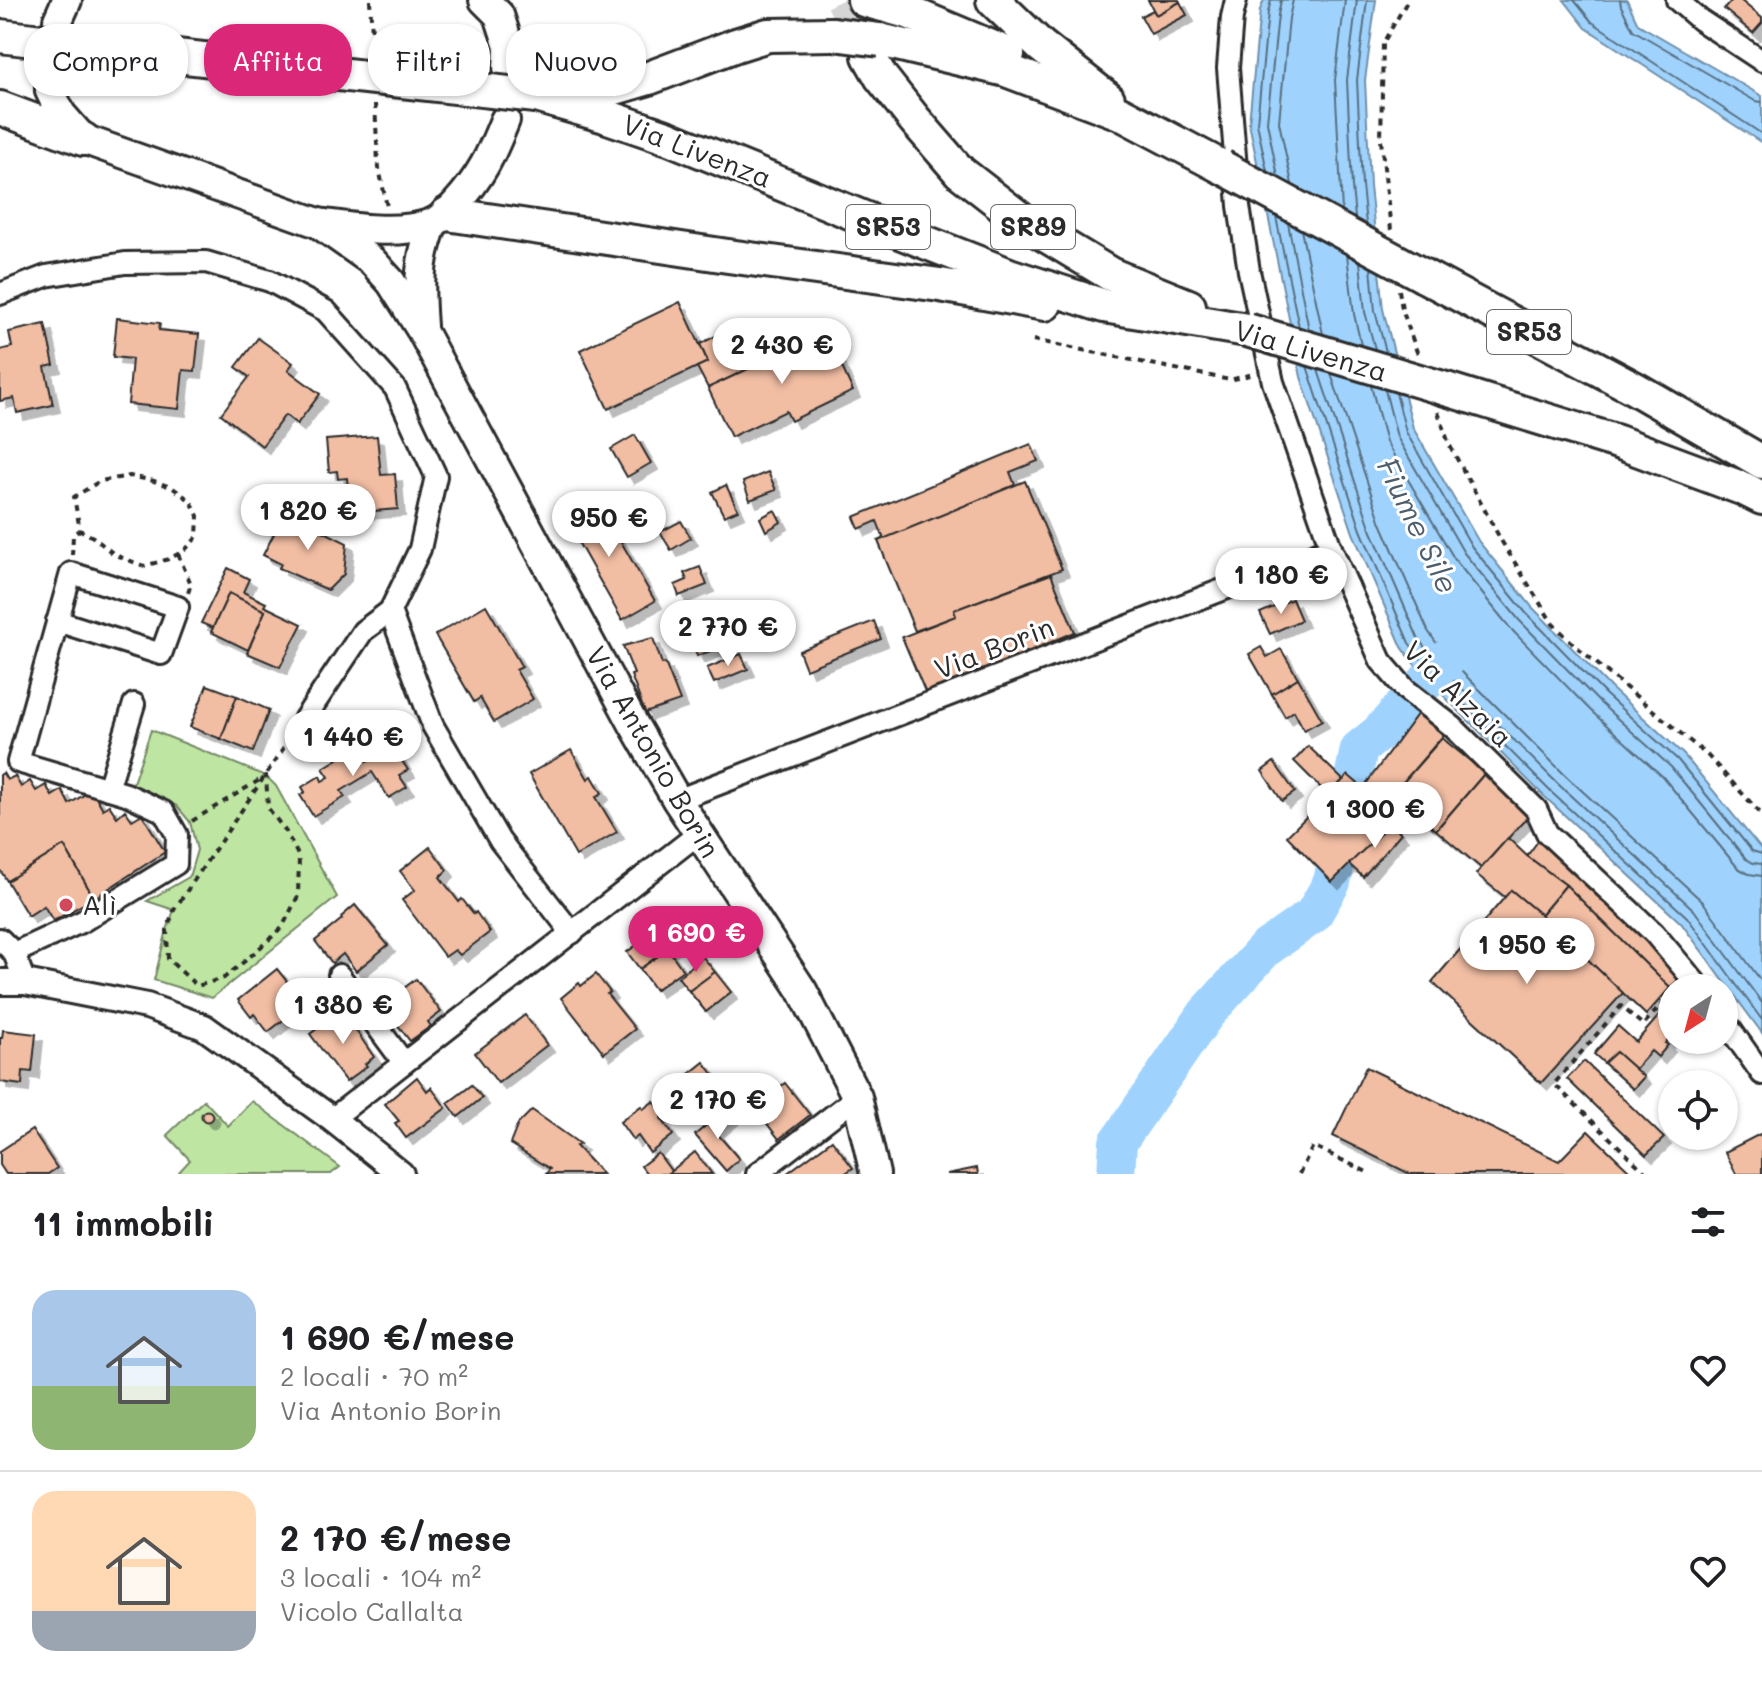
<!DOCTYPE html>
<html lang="it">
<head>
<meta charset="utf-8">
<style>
  :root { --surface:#fff; --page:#f2f2f2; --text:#202124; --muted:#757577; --line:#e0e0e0; --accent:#db2777 }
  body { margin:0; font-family:Mali,sans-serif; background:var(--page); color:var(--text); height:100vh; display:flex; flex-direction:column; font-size:30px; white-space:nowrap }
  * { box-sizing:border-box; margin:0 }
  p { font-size:26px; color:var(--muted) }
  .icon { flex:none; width:44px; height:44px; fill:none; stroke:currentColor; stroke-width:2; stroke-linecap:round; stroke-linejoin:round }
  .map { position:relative; height:1174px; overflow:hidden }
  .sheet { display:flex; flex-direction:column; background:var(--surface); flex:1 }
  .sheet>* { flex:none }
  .hud { position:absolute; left:24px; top:24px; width:800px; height:72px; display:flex; gap:16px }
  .needle { width:52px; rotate:216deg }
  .controls { position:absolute; left:1658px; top:974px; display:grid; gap:16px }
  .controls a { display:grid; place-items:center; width:80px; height:80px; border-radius:50%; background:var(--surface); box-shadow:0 2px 6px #0004; font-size:40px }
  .price { position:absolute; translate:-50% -68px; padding:0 18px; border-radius:28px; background:#fff; color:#222; font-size:26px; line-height:52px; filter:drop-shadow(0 2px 4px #0008) }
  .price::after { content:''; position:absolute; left:50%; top:48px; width:24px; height:18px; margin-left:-12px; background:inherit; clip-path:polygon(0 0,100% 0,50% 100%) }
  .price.active { background:var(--accent); color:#fff }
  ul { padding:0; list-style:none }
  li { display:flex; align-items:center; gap:24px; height:200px; padding:0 32px }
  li+li { border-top:2px solid var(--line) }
  li span { display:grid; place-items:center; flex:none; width:224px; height:160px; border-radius:24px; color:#555 }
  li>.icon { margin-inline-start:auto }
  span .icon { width:96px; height:96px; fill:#fffc; stroke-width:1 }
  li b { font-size:34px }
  h2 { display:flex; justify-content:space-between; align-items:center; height:96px; padding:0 32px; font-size:34px }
  .chip { padding:0 28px; border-radius:32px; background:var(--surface); box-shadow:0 2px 6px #0004; font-size:28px; line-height:72px }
  .chip.active { background:var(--accent); color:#fff }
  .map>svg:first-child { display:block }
  .green { fill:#bee6a2; stroke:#748866; stroke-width:2 }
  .water { fill:#9fd3fd; stroke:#7190a9; stroke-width:2 }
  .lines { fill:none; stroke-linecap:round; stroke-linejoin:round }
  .shore { stroke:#596e7f; stroke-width:2 }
  .river { stroke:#9fd3fd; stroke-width:38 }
  .building { fill:#f1bda3; stroke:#2b2b2b; stroke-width:2; filter:url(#shadow) }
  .trunk-tunnel { stroke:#d5d5d5; stroke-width:32; stroke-dasharray:32 16; stroke-linecap:butt }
  .minor-casing { stroke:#2b2b2b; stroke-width:26 }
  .tertiary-casing { stroke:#2b2b2b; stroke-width:30 }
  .secondary-casing { stroke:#2b2b2b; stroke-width:34 }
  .trunk-casing { stroke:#2b2b2b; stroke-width:38 }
  .path { stroke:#2b2b2b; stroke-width:4; stroke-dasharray:6 6; stroke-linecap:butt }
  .minor { stroke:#fff; stroke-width:20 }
  .tertiary { stroke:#fff; stroke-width:24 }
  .secondary { stroke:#fff; stroke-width:28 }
  .trunk { stroke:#fff; stroke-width:32 }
  .trunk-bridge-casing { stroke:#2b2b2b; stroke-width:38; stroke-linecap:butt }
  .trunk-bridge { stroke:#fff; stroke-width:32 }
  .poi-dot { fill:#d1495b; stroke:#fff; stroke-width:3 }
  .labels { text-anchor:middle; stroke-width:6; stroke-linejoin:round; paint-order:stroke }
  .shield { fill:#fff; stroke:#6b6b6b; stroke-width:2 }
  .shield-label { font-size:26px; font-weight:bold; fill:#2b2b2b }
  .street-label { font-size:28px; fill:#2b2b2b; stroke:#fff }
  .poi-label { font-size:28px; fill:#2b2b2b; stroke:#fff; text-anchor:start }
  .water-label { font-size:30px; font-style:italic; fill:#4e5d6a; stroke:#fff }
</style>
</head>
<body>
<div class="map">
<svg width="1762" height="1174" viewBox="0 0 1762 1174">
  <defs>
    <filter id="shadow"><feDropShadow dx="7" dy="7" stdDeviation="0" flood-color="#0004"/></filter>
  </defs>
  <rect width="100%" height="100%" fill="#fff"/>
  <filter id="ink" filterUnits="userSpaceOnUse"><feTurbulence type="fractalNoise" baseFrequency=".0125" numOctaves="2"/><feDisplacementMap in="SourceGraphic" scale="16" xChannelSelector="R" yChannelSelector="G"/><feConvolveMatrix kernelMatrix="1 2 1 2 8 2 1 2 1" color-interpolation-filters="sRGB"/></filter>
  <g filter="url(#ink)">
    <!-- green -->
    <g class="green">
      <path d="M151,730l115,46 10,10 61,111 -125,101 -58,-18 13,-50 7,-20 -27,-9 42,-24 8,-27 -7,-28 -13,-16 -45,-20z"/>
      <path d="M204,1100l24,26 24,-25 88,66 -9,7h-150l-2,-2 11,-12 -23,-25z"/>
    </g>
    <!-- water -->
    <g class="water">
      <path d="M1264,0h112l-11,80 5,106 13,123 30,119 66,114 53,65 79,81 73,67 78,95v183l-81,-110 -136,-126 -124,-124 -19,-26 -49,-114 -52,-156 -52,-254 11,-113z"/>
      <path d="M1564,0h63l11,24 124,72v47l-176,-115z"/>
    </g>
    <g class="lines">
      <!-- shore -->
      <g class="shore">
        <path d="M1574,0l18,22 170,112"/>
        <path d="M1620,0l1,6 12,24 122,71 7,1"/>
        <path d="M1267,171l-10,-48 11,-111 3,-12"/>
        <path d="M1278,177l-11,-55 11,-107 3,-15"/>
        <path d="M1292,184l-13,-62 10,-104 4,-18"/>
        <path d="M1342,211l-7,-131 10,-80"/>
        <path d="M1276,217l23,110"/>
        <path d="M1355,218l-3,-31 -5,-107 10,-80"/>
        <path d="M1288,223l21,107"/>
        <path d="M1366,224l-4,-38 -5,-106 10,-80"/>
        <path d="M1301,230l22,104"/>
        <path d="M1347,255l7,59 7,31"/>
        <path d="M1360,262l5,50 10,37"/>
        <path d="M1371,268l4,43 11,41"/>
        <path d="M1307,366l54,164 48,113 19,25 123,124 136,125 75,103"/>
        <path d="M1318,370l52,157 48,111 17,24 123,122 136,126 68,93"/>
        <path d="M1331,374l50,149 47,108 16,23 122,122 137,126 59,80"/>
        <path d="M1371,386l15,56 69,118 55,68 80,82 72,66 76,92 11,6 13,2"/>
        <path d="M1385,390l12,47 67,116 55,67 79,81 73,66 75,92 7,4 9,1"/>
        <path d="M1396,393l10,39 66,115 54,66 79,81 73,66 74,91 10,3"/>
      </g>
      <!-- river -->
      <path class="river" d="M1116,1174l2,-32 88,-128 59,-65 48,-34 19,-33 27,-133 20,-16 84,-91"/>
    </g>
    <!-- building -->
    <g class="building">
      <path d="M1148,0h31l1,2 -24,13z"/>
      <path d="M1732,0h8l22,18v5l-9,10 -29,-24z"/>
      <path d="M1180,2l7,13 -36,19 -10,-18 12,-6 3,5z"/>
      <path d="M680,302l28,60 -100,47 -28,-59z"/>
      <path d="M117,318l43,5 -1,7 40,4 -4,37 -12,-1 -4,39 -51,-5 4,-45 -19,-2z"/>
      <path d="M45,324l9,41 -9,2 8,38 -36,8 -3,-15 -14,3v-51l12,-3 -3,-15z"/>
      <path d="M739,324l20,40 -51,24 -11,-21 11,-5 -8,-18z"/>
      <path d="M826,332l27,59 -62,30 -5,-10 -55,26 -23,-49z"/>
      <path d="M258,338l35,25 -5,7 32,24 -23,30 -12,-9 -23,31 -41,-32 28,-37 -13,-10z"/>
      <path d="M635,435l16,28 -24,14 -16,-28z"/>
      <path d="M377,436l4,39 14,-1 3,35 -48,4 -3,-35 -9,1 -1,-8 -8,1 -3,-32z"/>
      <path d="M1031,444l7,17 -28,11 5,13 -131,54 -7,-18 -18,8 -5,-12z"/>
      <path d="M768,472l8,18 -26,10 -7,-18z"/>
      <path d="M1025,481l37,88 -108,41 2,6 -41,15 -37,-90z"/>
      <path d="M726,485l12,25 -14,6 -12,-24z"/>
      <path d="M596,498l59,103 -33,19 -58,-103z"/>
      <path d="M775,510l6,12 -15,9 -6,-13z"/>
      <path d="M285,512l62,31 -3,31 -16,16 -49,-22 2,-4 -18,-9z"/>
      <path d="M681,521l10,17 -20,12 -11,-18z"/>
      <path d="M700,567l7,18 -28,11 -4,-11 12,-5 -3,-7z"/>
      <path d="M228,568l21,11 -6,13 23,11 -2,3 38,18 -22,43 -33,-14 18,-42 -36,-18 -16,35 -12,-5z"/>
      <path d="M1051,574l24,58 -149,62 -24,-57 54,-21 -2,-6z"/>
      <path d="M229,593l36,18 -17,39 -37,-18z"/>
      <path d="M1292,599l9,21 -31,14 -10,-21z"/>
      <path d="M486,605l36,62 -6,3 17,29 -39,23 -14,-24 -6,4 -39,-67z"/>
      <path d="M714,620l10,26 -27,10 -10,-25z"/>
      <path d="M874,621l7,18 -75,30 -7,-18z"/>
      <path d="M653,638l9,26 3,-1 15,38 -35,12 -14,-38 3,-1 -11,-28z"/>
      <path d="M1261,647l6,10 14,-8 17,29 -26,16 -23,-40z"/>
      <path d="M741,654l7,15 -34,14 -7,-15z"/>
      <path d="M1298,678l24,42 -18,10 -10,-19 -9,6 -13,-23z"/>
      <path d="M207,685l30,11 -16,43 -31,-12z"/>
      <path d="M237,696l32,14 -16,42 -32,-13z"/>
      <path d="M1421,709l27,21 -56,65 11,10 -28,34 -43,43 -45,-46 61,-61 15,13z"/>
      <path d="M1442,738l43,35 -49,57 -44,-35z"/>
      <path d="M345,745l7,11 8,-5 7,11 18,-11 6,9 7,-5 10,15 -9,5 8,12 -18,11 -17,-26 -31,19 4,6 -32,19 -13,-21 5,-3 -3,-5 18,-11 2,5 7,-4 -6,-9 15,-9 -4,-7z"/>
      <path d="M1308,746l35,34 -15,15 -34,-34z"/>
      <path d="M571,750l17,29 4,-3 10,17 -6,4 21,35 -41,24 -47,-82z"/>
      <path d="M1274,762l21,30 -13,9 -20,-30z"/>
      <path d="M3,773l4,7 8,-4 6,11 9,-6 6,10 10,-6 6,11 10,-6 7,14 23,-14 11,19 6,-4 8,12 8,-7 7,10 10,-6 23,38 -71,46 -30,-52 -57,35 -7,-11v-95z"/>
      <path d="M1485,773l48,38 -52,57 -45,-38z"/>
      <path d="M1390,821l11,12 -38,44 -14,-13 26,-25z"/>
      <path d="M1541,837l142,138 -13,13 -104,-103 -39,-29z"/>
      <path d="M1508,838l19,18 39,29 -25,30 -30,-25 -5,8 -30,-24z"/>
      <path d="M64,846l30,52 -41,23 -9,-15 -16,10 -21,-35z"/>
      <path d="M430,847l17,23 -7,7 19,25 3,-3 12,15 2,-2 14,20 -30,23 -5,-5 -10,7 -43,-57 13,-10 -15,-19z"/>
      <path d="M1566,885l104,103 -24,27 -105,-100z"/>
      <path d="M1511,890l30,25 82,78 -82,90 -109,-101z"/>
      <path d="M355,905l33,40 -32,26 -13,-17 -11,9 -17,-22 27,-22 -1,-2z"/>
      <path d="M662,927l13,17 -35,25 -13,-17z"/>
      <path d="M668,949l15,21 -28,20 -15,-21z"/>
      <path d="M703,957l12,15 -26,19 -11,-14z"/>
      <path d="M277,969l25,31 -19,15 3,3 -18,14 -14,-18 -3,3 -13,-17z"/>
      <path d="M715,972l16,20 -25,20 -17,-21z"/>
      <path d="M596,974l14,18 -3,2 28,35 -31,24 -43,-55 18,-15 2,3z"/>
      <path d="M416,979l25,33 -13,10 3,4 -21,15 -29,-38 17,-15 2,3z"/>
      <path d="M339,985l13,17 -23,17 -13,-17z"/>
      <path d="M1672,1001v27l-2,3 2,4 -7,8 3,2 -10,12 -7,-6 -16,18 -19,-17 -12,11 -10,-9 24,-28 18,16z"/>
      <path d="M342,1010l32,47 -9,7 2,2 -21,16 -36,-48z"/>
      <path d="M525,1015l22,30 -49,38 -23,-30z"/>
      <path d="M3,1030l33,4 -4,38 -9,-1 -1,14 -22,-3v-44h2z"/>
      <path d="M1616,1052l28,25 -11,12 -29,-26z"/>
      <path d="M1584,1061l80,77 -18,17 -79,-76z"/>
      <path d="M704,1062l23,30 -30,24 -23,-30z"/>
      <path d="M1366,1067l193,94 29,-30 45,43h-223l-77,-38z"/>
      <path d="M417,1077l10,14 4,-4 15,21 -40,30 -11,-15 4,-2 -14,-17z"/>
      <path d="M785,1083l25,32 -31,24 -25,-32z"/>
      <path d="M472,1085l10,13 -24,19 -10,-14z"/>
      <path d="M654,1101l10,14 -3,3 12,17 -23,18 -12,-17 -5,4 -13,-18 21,-16 2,3z"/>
      <path d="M726,1108l7,8 -18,15 24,28 -13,12 -31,-36z"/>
      <path d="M532,1110l48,34 -4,2 26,28h-56l4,-5 -40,-25 8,-20z"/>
      <circle cx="207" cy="1116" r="5.5"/>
      <path d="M32,1130l25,38 -9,6h-42l-6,-9v-14z"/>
      <path d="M1760,1134l2,3v37h-26l-11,-22z"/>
      <path d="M832,1140l21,28 -9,6h-58z"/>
      <path d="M695,1152l17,22h-46l5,-3z"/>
      <path d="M658,1153l13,18 -5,3h-19l-6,-8z"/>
      <path d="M977,1168l1,6h-31z"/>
    </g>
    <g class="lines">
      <!-- trunk-tunnel -->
      <path class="trunk-tunnel" d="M842,0l27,56"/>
      <defs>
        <g id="minor">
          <path d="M1236,0l-4,17 -4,51 11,138 10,65 24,111 58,166 50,113 24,28 48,38 83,82 11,24 107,100 46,55"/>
          <path d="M1677,0l23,20 62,41"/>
          <path d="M0,294l46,-18 79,-13 81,-1 64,19 56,30 69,77 41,88 -16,73 -30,62 43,115 67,115 72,92"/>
          <path d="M305,718l58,-87 27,-20"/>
          <path d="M108,789l26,-85"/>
          <path d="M677,800l654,-252"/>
          <path d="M0,939l14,14 11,29"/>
          <path d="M14,953l69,-32 93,-57 1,-29 -13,-23 -38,-18 -108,-32 53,-189 107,34 -17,47 -104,-33"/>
          <path d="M339,975l65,88"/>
          <path d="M1724,1020l38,54"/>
          <path d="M332,1119l366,-285"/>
          <path d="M757,1174l100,-77"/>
        </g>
        <path id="tertiary" d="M0,982h25l122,24 57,21 128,92 69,55"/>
        <g id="secondary">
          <path d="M484,0l15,15 10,31 -1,21"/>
          <path d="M58,20l9,-20"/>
          <path d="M50,72v19l11,23 22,25 235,84c34,5 79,12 112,1 10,-4 18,-11 25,-19 26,-28 36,-50 50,-85"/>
          <path d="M318,223l54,38 19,21 31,49 212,394 43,75 125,190 55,107 18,77"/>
          <path d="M422,326c-3,-41 -4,-64 11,-103"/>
        </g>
        <g id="trunk">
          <path d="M864,0l44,12 100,42"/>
          <path d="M993,0l48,46 67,53"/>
          <path d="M0,36l33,4"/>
          <path d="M880,40l126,30 114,43 102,54"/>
          <path d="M869,56l12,21 34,43 45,52 67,52 83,50 79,32"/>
          <path d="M559,94l46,-3 44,-13 87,-33 32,-10 65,-1"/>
          <path d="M536,96l69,20 64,22 205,84 135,53 95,31 143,24"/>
          <path d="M0,108l83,31"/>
          <path d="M447,214l281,42 212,29 105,19"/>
          <path d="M1424,276l210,112 128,74"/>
          <path d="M1446,389l172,53 126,47 18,9"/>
        </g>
      </defs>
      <!-- minor casing -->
      <use href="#minor" class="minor-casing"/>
      <!-- tertiary casing -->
      <use href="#tertiary" class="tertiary-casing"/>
      <!-- secondary casing -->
      <use href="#secondary" class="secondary-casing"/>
      <!-- trunk casing -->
      <use href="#trunk" class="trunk-casing"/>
      <!-- path -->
      <g class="path">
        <path d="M370,0l3,52"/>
        <path d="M375,104l3,59 9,44"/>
        <path d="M1391,230l-10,-90 2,-97 25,-43"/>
        <path d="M1399,290l3,19 16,46"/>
        <path d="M1033,340l197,40 23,-6"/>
        <path d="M1438,412l11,32 53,98 51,82 24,23 131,109 54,59"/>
        <path d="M178,554l13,30 -3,9"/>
        <path d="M72,555l1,-20 7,-5 -6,-33 26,-16 30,-5 24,5 19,7 18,13 7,15 -1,21 -12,13 -16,9 -25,7 -29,-11 -22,-18 -13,-7"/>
        <path d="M192,821l74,-45 2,32 18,24 13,25 -1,39 -16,32 -36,32 -22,18 -27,8 -29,-27 -1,-29 7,-20 120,-177"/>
        <path d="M1299,1174l14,-28 58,28"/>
        <path d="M1647,1174l-93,-90 67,-78 22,19 29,-32"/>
      </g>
      <!-- minor -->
      <use href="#minor" class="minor"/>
      <!-- tertiary -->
      <use href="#tertiary" class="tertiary"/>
      <!-- secondary -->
      <use href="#secondary" class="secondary"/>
      <!-- trunk -->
      <use href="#trunk" class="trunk"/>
      <defs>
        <g id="trunk-bridge">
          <path d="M833,34l47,6"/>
          <path d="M33,40l503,56"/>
          <path d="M1222,167l202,109"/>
          <path d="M1247,330l199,59"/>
        </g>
      </defs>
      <!-- trunk-bridge casing -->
      <use href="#trunk-bridge" class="trunk-bridge-casing"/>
      <!-- trunk-bridge -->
      <use href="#trunk-bridge" class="trunk-bridge"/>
    </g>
  </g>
  <!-- markers -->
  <circle class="poi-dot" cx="66" cy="905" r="8"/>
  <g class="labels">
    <!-- shield labels -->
    <g class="shield">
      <rect x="846" y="205" width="84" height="44" rx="6"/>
      <rect x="991" y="205" width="84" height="44" rx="6"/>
      <rect x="1487" y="310" width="84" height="44" rx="6"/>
    </g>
    <g class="shield-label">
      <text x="888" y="236">SR53</text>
      <text x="1033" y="236">SR89</text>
      <text x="1529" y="341">SR53</text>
    </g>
    <!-- street labels -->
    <g class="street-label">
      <text transform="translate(697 151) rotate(21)" y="10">Via Livenza</text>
      <text transform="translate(1311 351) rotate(16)" y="10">Via Livenza</text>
      <text transform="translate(994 648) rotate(-21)" y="10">Via Borin</text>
      <text transform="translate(1458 694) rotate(44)" y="10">Via Alzaia</text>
      <text transform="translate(653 752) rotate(60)" y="10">Via Antonio Borin</text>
    </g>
    <!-- poi labels -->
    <g class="poi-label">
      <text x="82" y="915">Alì</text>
    </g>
    <!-- water labels -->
    <g class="water-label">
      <text transform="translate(1417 526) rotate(64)" y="10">Fiume Sile</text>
    </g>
  </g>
</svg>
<div class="controls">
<a><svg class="needle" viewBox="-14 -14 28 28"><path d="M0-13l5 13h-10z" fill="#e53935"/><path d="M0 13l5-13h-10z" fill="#757577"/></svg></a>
<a><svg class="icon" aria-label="locate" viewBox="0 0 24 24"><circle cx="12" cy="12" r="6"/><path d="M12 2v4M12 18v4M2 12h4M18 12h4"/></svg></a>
</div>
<b class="price" style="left:782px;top:386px">2 430 €</b>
<b class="price" style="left:308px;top:552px">1 820 €</b>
<b class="price" style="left:609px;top:559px">950 €</b>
<b class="price" style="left:1281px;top:616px">1 180 €</b>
<b class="price" style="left:728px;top:668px">2 770 €</b>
<b class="price" style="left:353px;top:778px">1 440 €</b>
<b class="price" style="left:1375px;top:850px">1 300 €</b>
<b class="price active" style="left:696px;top:974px">1 690 €</b>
<b class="price" style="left:1527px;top:986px">1 950 €</b>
<b class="price" style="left:343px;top:1046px">1 380 €</b>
<b class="price" style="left:718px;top:1141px">2 170 €</b>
<div class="hud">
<a class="chip">Compra</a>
<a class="chip active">Affitta</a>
<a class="chip">Filtri</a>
<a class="chip">Nuovo</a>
</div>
</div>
<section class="sheet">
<h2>11 immobili<svg class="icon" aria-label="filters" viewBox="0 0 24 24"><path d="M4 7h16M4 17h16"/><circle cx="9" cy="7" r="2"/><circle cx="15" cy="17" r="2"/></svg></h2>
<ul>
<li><span style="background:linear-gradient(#a9c7e8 60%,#8fb573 0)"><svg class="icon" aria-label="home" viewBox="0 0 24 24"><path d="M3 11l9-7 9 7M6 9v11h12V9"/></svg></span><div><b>1 690 €/mese</b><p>2 locali · 70 m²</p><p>Via Antonio Borin</p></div><svg class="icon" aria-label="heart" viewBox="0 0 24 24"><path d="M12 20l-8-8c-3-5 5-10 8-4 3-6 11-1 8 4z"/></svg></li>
<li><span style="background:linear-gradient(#ffd9b3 75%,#9aa5b1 0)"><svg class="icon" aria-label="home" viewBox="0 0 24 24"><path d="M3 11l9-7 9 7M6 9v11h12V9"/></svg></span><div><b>2 170 €/mese</b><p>3 locali · 104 m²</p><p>Vicolo Callalta</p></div><svg class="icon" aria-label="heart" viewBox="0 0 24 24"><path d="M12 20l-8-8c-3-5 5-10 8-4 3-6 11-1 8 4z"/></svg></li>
</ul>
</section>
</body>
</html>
